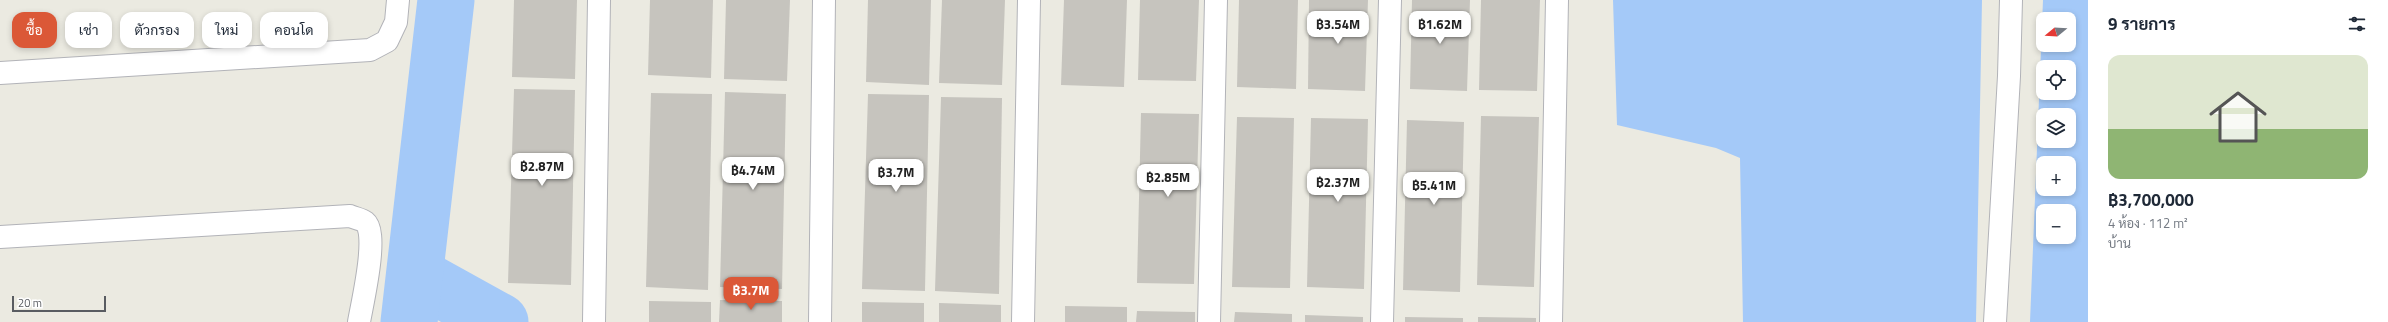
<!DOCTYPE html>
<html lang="th">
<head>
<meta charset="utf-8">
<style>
  :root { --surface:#fff; --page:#f6f6f7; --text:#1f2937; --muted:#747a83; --accent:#db5837 }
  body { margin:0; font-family:"Titillium Web",Sarabun,sans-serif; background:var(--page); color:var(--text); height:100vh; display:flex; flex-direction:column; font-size:15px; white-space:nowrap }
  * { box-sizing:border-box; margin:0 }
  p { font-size:13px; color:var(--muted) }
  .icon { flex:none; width:22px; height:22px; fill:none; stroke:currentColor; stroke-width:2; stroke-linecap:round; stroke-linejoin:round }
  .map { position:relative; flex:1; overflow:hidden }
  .drawer { display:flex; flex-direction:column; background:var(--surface); width:300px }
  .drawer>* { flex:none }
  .guide { position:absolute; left:12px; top:12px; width:380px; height:36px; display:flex; gap:8px }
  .needle { width:26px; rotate:252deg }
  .fabs { position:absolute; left:2036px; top:12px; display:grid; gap:8px }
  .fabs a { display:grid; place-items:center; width:40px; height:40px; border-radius:8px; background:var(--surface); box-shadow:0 2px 6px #0003; font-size:20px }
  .scale { position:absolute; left:12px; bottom:10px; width:94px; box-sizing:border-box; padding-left:4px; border:2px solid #595c61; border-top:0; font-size:11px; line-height:14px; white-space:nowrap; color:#595c61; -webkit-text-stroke:3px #fff; paint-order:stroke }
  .price { position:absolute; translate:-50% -34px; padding:0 9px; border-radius:8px; background:#fff; color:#222; font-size:13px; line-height:26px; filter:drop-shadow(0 1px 2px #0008) }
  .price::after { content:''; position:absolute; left:50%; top:24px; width:12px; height:9px; margin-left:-6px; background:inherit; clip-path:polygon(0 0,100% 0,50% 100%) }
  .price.current { background:var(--accent); color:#fff }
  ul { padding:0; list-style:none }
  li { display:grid; align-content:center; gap:8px; height:212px; padding:0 20px }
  li span { display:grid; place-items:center; height:124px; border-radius:12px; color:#555 }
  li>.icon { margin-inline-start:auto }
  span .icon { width:72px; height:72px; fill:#fffc; stroke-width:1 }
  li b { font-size:17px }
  h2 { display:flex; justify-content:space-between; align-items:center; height:48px; padding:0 20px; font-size:17px }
  .tag { padding:0 14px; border-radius:12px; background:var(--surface); box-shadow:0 2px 6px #0003; font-size:14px; line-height:36px }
  .tag.current { background:var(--accent); color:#fff }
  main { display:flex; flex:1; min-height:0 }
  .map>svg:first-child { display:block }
  .water { fill:#a4c9f8; fill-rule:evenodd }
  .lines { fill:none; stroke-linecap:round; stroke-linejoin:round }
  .river { stroke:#a4c9f8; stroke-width:57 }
  .building { fill:#c6c4be }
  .street-casing { stroke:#b2b3b8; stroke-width:24 }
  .street { stroke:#fff; stroke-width:22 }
</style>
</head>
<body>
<main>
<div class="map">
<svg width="2088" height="322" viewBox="0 0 2088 322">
  <rect width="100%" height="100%" fill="#ebeae1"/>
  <!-- water -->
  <g class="water">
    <path d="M1613,0h369l-6,322h-233l-3,-164 -24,-10 -99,-23z"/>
    <path d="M2043,0h45v322h-58zM2043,19h26v26h-26zM2043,67h26v26h-26zM2043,115h26v26h-26zM2043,163h26v26h-26zM2043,211h26v26h-26z"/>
  </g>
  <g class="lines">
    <!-- river -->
    <g class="river">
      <path d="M415,275l85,47"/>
      <path d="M409,322l37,-322"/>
    </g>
  </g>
  <!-- building -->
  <g class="building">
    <path d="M514,0h63l-2,79 -63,-2z"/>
    <path d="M650,0h63l-2,78 -63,-3z"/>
    <path d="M726,0h64l-3,81 -63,-2z"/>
    <path d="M868,0h63l-2,85 -63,-3z"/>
    <path d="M942,0h63l-3,85 -63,-2z"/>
    <path d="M1064,0h63l-3,87 -63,-2z"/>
    <path d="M1140,0h59l-3,81 -58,-1z"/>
    <path d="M1239,0h59l-2,89 -59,-2z"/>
    <path d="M1309,0h59l-3,91 -57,-2z"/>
    <path d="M1412,0h58l-3,91 -57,-2z"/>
    <path d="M1481,0h59l-3,91 -58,-1z"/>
    <path d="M514,89l61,1 -4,195 -63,-2z"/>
    <path d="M725,92l61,2 -4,195 -62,-2z"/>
    <path d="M651,93l61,1 -4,196 -62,-3z"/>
    <path d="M868,94l61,1 -4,196 -63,-2z"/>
    <path d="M941,97l61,1 -3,196 -64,-3z"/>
    <path d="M1141,113l58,1 -5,170 -57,-1z"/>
    <path d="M1481,116l58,1 -5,170 -57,-2z"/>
    <path d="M1237,117l57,1 -4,170 -58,-1z"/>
    <path d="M1311,118l57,1 -4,170 -57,-2z"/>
    <path d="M1407,120l57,2 -4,170 -57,-2z"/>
    <path d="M720,300l62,1v21h-63z"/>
    <path d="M649,301l62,1v20h-62z"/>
    <path d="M862,302l62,1v19h-62z"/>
    <path d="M939,303l62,2v17h-62z"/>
    <path d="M1065,306l62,1v15h-62z"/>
    <path d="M1137,311l58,1v10h-59z"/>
    <path d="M1235,312l57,2v8h-58z"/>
    <path d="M1305,315l58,2v5h-58z"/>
    <path d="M1405,317l58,1v4h-58z"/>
    <path d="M1478,317l58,1v4h-58z"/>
  </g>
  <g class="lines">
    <defs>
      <g id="street">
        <path d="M0,73l370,-23 17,-9 9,-19 2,-22"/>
        <path d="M0,237l350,-21c4,2 11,3 15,6 14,11 -3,82 -6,100"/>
        <path d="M594,322l5,-322"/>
        <path d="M820,322l4,-322"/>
        <path d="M1023,322l6,-322"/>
        <path d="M1209,322l7,-322"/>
        <path d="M1382,322l8,-322"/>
        <path d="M1551,322l6,-322"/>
        <path d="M1995,322l14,-246 2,-76"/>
      </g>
    </defs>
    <!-- street casing -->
    <use href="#street" class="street-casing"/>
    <!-- street -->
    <use href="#street" class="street"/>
  </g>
</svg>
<div class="fabs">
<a><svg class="needle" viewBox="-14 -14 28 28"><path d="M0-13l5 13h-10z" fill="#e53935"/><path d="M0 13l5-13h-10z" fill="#747a83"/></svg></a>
<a><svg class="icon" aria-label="locate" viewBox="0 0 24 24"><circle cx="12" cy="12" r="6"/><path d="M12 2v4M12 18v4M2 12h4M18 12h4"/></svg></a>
<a><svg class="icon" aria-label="layers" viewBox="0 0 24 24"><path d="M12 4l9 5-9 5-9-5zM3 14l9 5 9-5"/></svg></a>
<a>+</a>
<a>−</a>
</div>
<div class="scale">20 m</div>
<b class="price" style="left:1338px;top:45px">฿3.54M</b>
<b class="price" style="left:1440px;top:45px">฿1.62M</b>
<b class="price" style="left:542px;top:187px">฿2.87M</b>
<b class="price" style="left:753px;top:191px">฿4.74M</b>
<b class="price" style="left:896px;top:193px">฿3.7M</b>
<b class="price" style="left:1168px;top:198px">฿2.85M</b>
<b class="price" style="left:1338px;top:203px">฿2.37M</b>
<b class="price" style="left:1434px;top:206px">฿5.41M</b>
<b class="price current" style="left:751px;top:311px">฿3.7M</b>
<div class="guide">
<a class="tag current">ซื้อ</a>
<a class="tag">เช่า</a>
<a class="tag">ตัวกรอง</a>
<a class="tag">ใหม่</a>
<a class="tag">คอนโด</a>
</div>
</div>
<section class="drawer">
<h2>9 รายการ<svg class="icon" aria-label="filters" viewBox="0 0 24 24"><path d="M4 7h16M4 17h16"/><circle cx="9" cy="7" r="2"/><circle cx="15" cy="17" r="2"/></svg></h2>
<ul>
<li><span style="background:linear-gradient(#dfe7d0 60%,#8fb573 0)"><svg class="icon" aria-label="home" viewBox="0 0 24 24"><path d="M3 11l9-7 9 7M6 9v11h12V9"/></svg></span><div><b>฿3,700,000</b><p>4 ห้อง · 112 m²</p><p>บ้าน</p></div></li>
</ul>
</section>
</main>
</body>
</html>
